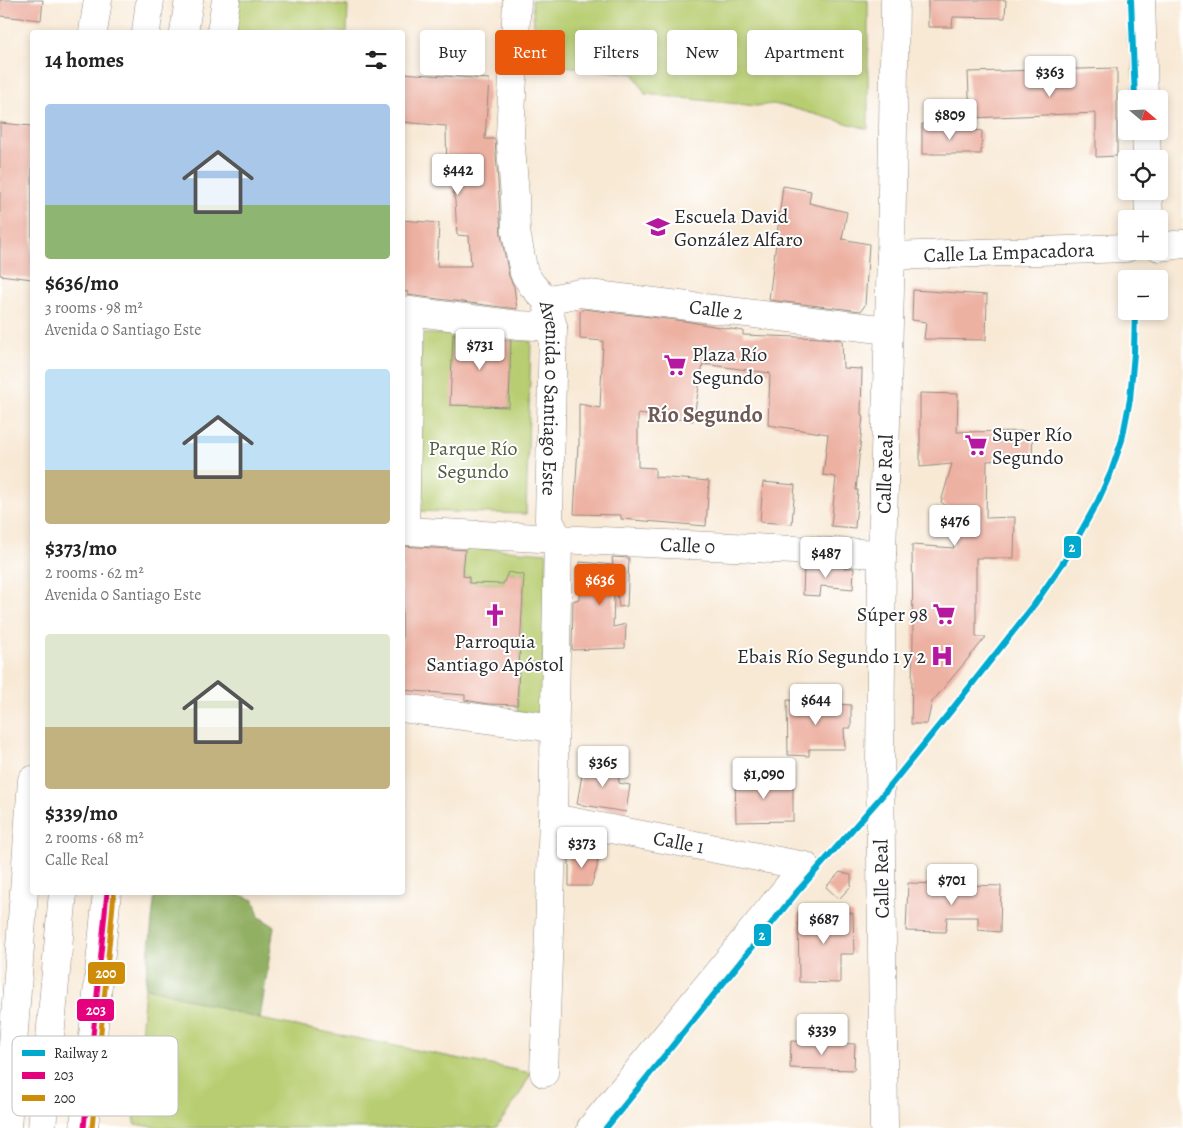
<!DOCTYPE html>
<html lang="en">
<head>
<meta charset="utf-8">
<style>
  :root { --surface:#fff; --page:#f2f2f2; --text:#222; --muted:#767676; --accent:#ea580c }
  body { margin:0; font-family:Alegreya,serif; background:var(--page); color:var(--text); height:100vh; display:flex; flex-direction:column; font-size:19px; white-space:nowrap }
  * { box-sizing:border-box; margin:0 }
  p { font-size:16px; color:var(--muted) }
  .icon { flex:none; width:28px; height:28px; fill:none; stroke:currentColor; stroke-width:2; stroke-linecap:round; stroke-linejoin:round }
  .map { position:relative; flex:1; overflow:hidden }
  .drawer { position:absolute; left:30px; top:30px; width:375px; height:865px; display:flex; flex-direction:column; background:var(--surface); border-radius:5px; box-shadow:0 2px 8px #0003 }
  .drawer>* { flex:none }
  .guide { position:absolute; left:420px; top:30px; width:475px; height:45px; display:flex; gap:10px }
  .needle { width:32px; rotate:109deg }
  .fabs { position:absolute; left:1118px; top:90px; display:grid; gap:10px }
  .fabs a { display:grid; place-items:center; width:50px; height:50px; border-radius:5px; background:var(--surface); box-shadow:0 2px 8px #0003; font-size:25px }
  .price { position:absolute; translate:-50% -42px; padding:0 11px; border-radius:5px; background:#fff; color:#222; font-size:16px; line-height:32px; filter:drop-shadow(0 1px 2px #0008) }
  .price::after { content:''; position:absolute; left:50%; top:30px; width:15px; height:11px; margin-left:-8px; background:inherit; clip-path:polygon(0 0,100% 0,50% 100%) }
  .price.active { background:var(--accent); color:#fff }
  ul { padding:0; list-style:none }
  li { display:grid; align-content:center; gap:10px; height:265px; padding:0 15px }
  li span { display:grid; place-items:center; height:155px; border-radius:5px; color:#555 }
  li>.icon { margin-inline-start:auto }
  span .icon { width:90px; height:90px; fill:#fffc; stroke-width:1 }
  li b { font-size:21px }
  h2 { display:flex; justify-content:space-between; align-items:center; height:60px; padding:0 15px; font-size:21px }
  .tag { padding:0 18px; border-radius:5px; background:var(--surface); box-shadow:0 2px 8px #0003; font-size:18px; line-height:45px }
  .tag.active { background:var(--accent); color:#fff }
  .map>svg:first-child { display:block }
  .green { fill:#b8cd71; stroke:#727c4e }
  .forest { fill:#92b063; stroke:#5e6e47 }
  .building { fill:#edb1a2 }
  .lines { fill:none; stroke-linecap:round; stroke-linejoin:round }
  .minor-casing { stroke:#928a80; stroke-width:29 }
  .major-casing { stroke:#928a80; stroke-width:29 }
  .highway-casing { stroke:#928a80; stroke-width:29 }
  .minor { stroke:#fff; stroke-width:28 }
  .major { stroke:#fff; stroke-width:28 }
  .highway { stroke:#fff; stroke-width:28 }
  .bus-1-casing { stroke:#fff; stroke-width:9 }
  .bus-2-casing { stroke:#fff; stroke-width:9 }
  .bus-1 { stroke:#e5007d; stroke-width:5 }
  .bus-2 { stroke:#ce8d09; stroke-width:5 }
  .rail-1-casing { stroke:#fff; stroke-width:10 }
  .rail-1 { stroke:#00a9ce; stroke-width:6 }
  .labels { text-anchor:middle; stroke-width:4; stroke-linejoin:round; paint-order:stroke }
  .poi-label { font-size:20px; fill:#2b2b2b; stroke:#fff; text-anchor:start }
  .street-label { font-size:20px; fill:#2b2b2b; stroke:#fff }
  .park-label { font-size:20px; fill:#555c40; stroke:#fff }
  .quarter-label { font-size:22px; font-weight:bold; fill:#6f5a55; stroke:#fff }
  .key { fill:#fff; stroke:#bfbfbf; stroke-width:1 }
  .key-label { font-size:14px; fill:#2b2b2b }
  .line-badge { stroke:#fff; stroke-width:2 }
  .badge-label { font-size:14px; text-anchor:middle; font-weight:bold; fill:#fff }
</style>
</head>
<body>
<div class="map">
<svg width="1183" height="1128" viewBox="0 0 1183 1128">
  <rect width="100%" height="100%" fill="#fff"/>
  <filter id="ink" filterUnits="userSpaceOnUse"><feTurbulence type="fractalNoise" baseFrequency=".02" numOctaves="2"/><feDisplacementMap in="SourceGraphic" scale="10" xChannelSelector="R" yChannelSelector="G"/><feConvolveMatrix kernelMatrix="1 2 1 2 8 2 1 2 1" color-interpolation-filters="sRGB"/></filter>
  <filter id="wash" filterUnits="userSpaceOnUse"><feTurbulence type="fractalNoise" baseFrequency=".0096" numOctaves="4" result="noise"/><feDisplacementMap in="SourceGraphic" scale="20" xChannelSelector="R" yChannelSelector="G"/><feGaussianBlur stdDeviation="1.12" result="paint"/><feColorMatrix in="noise" values="0 0 0 0 0 0 0 0 0 0 0 0 0 0 0 0 0 1.4 0 .05"/><feComposite in="paint" operator="in"/></filter>
  <g filter="url(#wash)">
    <rect width="100%" height="100%" fill="#f8e9d5"/>
    <!-- green -->
    <g class="green">
      <path d="M239,0h53l56,6 -1,26h-114z"/>
      <path d="M532,0h336v129l-83,-23 -13,-2 -16,2 -111,-12 -11,-20 -97,-11z"/>
      <path d="M421,334h32l-2,71 58,2 2,-67 20,1 -5,173 -109,-3z"/>
      <path d="M465,547l82,6 -6,160 -24,-1 7,-137 -16,-3 -5,12 -34,-1v-6l-6,-1z"/>
      <path d="M145,987l115,32 271,54 -14,26 -21,29h-335l-27,-4z"/>
    </g>
    <!-- forest -->
    <path class="forest" d="M155,892l79,1 20,7 5,17 15,9 -14,93 -115,-32z"/>
    <g id="blocks">
      <!-- building -->
      <g class="building">
        <path d="M0,0h43l-2,20 -41,-4z"/>
        <path d="M928,0h78l-1,18 -52,-1 -1,10h-24z"/>
        <path d="M1117,68v88l-21,1v-44l-126,5 -2,-46z"/>
        <path d="M402,73l87,6 -4,60h10l4,58 2,38 8,41 5,11 3,22 -109,-14v-3l-6,-1v-71l37,3 -2,43h34l-2,-30 -12,-1 -2,-34 -4,-19h-4l-1,-56 -44,-4z"/>
        <path d="M0,123l32,3v153l-32,-4z"/>
        <path d="M922,124l60,7 -1,23h-59z"/>
        <path d="M783,186l28,5 -2,12 38,9 -5,27 27,5 -4,61 -4,6 -92,-11z"/>
        <path d="M913,290l74,5 -1,45 -62,-1 2,-17 -14,-2z"/>
        <path d="M583,309l101,12 59,10v4l80,3 19,2 1,28 19,1 -1,46h2l-7,75h2l-3,38 -24,-2 5,-49 -13,-2 5,-41 -60,-9 2,-52 -67,-9 -10,57 -55,-7v53l17,1v9l54,4 -3,45 -85,-7v-4l-47,-1 4,-68h1v-42l21,4 3,-67 -23,-2v-27z"/>
        <path d="M456,333l28,3v3l27,1 -2,67 -59,-2 3,-71h3z"/>
        <path d="M920,393l38,1 -1,38 76,-1 -1,27 -45,3 -1,57 29,-1 -1,41h-38v79h10l-54,65 -5,22h-16l2,-87 -1,-92 42,3 -1,-37 -12,-9 11,-38 -32,3z"/>
        <path d="M763,482l32,3 -3,39 -32,-2z"/>
        <path d="M402,546l63,4 -2,26 6,1v6l34,1 5,-12 16,3 -7,130 -29,-1 -23,-4v-5l-63,-5z"/>
        <path d="M612,557l17,1 -2,48 -8,1 -2,-14 -3,1 -1,33 13,-3 -1,24 -53,2 1,-49 6,-2 1,-37 33,3z"/>
        <path d="M804,566l50,2 -1,21 -32,-3 -1,10 -17,-1z"/>
        <path d="M787,700l64,5v23h-7l1,21h-36v7l-21,-1z"/>
        <path d="M584,763l34,3 1,17 11,2 -4,27 -49,-8z"/>
        <path d="M735,779h58v42l-57,1z"/>
        <path d="M569,852l29,4 -1,12 -6,18h-22z"/>
        <path d="M840,872l11,3v11l-12,13 -13,-12z"/>
        <path d="M908,883l93,3 -1,46 -22,-2v-13h-31l-1,15 -40,-1z"/>
        <path d="M798,913h55l1,41h-14v29l-41,-1z"/>
        <path d="M791,1041l64,3 -1,26 -64,-2z"/>
      </g>
    </g>
  </g>
  <g filter="url(#ink)">
    <use href="#blocks" fill-opacity="0" stroke="#928a80" stroke-width="1"/>
    <g class="lines">
      <defs>
        <g id="minor">
          <path id="s1" d="M517,0l-7,135 5,61 1,36 8,41 8,12 14,15 7,27 -4,193 9,19 -5,279 -9,255"/>
          <path d="M1141,0l3,99"/>
          <path d="M221,32l5,-32"/>
          <path d="M1146,131l1,28"/>
          <path d="M1148,191l1,28"/>
          <path d="M1159,247l24,-3"/>
          <path id="s2" d="M891,256l235,-8"/>
          <path id="s3" d="M546,300l34,-7 308,37"/>
          <path d="M402,310l117,15 34,2"/>
          <path id="s4" d="M410,312l-5,219 153,8 324,15"/>
          <path d="M402,708l153,20"/>
          <path id="s5" d="M553,818l252,48 -214,262"/>
        </g>
        <g id="major">
          <path d="M93,32l5,-32"/>
          <path d="M7,1128l25,-348"/>
          <path id="s6" d="M884,1128l-4,-364 2,-210 9,-298 4,-256"/>
        </g>
        <g id="highway">
          <path d="M146,32l4,-32"/>
          <path d="M184,32l5,-32"/>
          <path d="M42,1128l21,-236"/>
          <path d="M84,1128l23,-236"/>
        </g>
      </defs>
      <!-- minor casing -->
      <use href="#minor" class="minor-casing"/>
      <!-- major casing -->
      <use href="#major" class="major-casing"/>
      <!-- highway casing -->
      <use href="#highway" class="highway-casing"/>
      <!-- minor -->
      <use href="#minor" class="minor"/>
      <!-- major -->
      <use href="#major" class="major"/>
      <!-- highway -->
      <use href="#highway" class="highway"/>
      <defs>
        <path id="bus-1" d="M84,1128l23,-236"/>
        <path id="bus-2" d="M92,1128l22,-235"/>
      </defs>
      <!-- bus-1 casing -->
      <use href="#bus-1" class="bus-1-casing"/>
      <!-- bus-2 casing -->
      <use href="#bus-2" class="bus-2-casing"/>
      <!-- bus-1 -->
      <use href="#bus-1" class="bus-1"/>
      <!-- bus-2 -->
      <use href="#bus-2" class="bus-2"/>
      <defs>
        <g id="rail-1">
          <path d="M1131,0l4,99"/>
          <path d="M606,1128l191,-236 84,-95 69,-85 84,-107 31,-45 33,-59 13,-29 11,-32 8,-41 4,-46 1,-42"/>
        </g>
      </defs>
      <!-- rail-1 casing -->
      <use href="#rail-1" class="rail-1-casing"/>
      <!-- rail-1 -->
      <use href="#rail-1" class="rail-1"/>
    </g>
  </g>
  <!-- icons -->
  <defs>
    <symbol id="school-bare" viewBox="-9 -9 18 18"><path d="M0-5L7-2L0 1L-7-2ZM-4 1L0 2.5L4 1V4Q0 6-4 4Z" fill="#b5179e" stroke="#fff" stroke-width="2.5" paint-order="stroke"/></symbol>
    <symbol id="supermarket-bare" viewBox="-9 -9 18 18"><path d="M-6-5.5h2.5l.6 2H6L4.5 2H-2.5L-4.4-4H-6ZM-1.5 3.2a1.3 1.3 0 1 0 .1 0ZM3 3.2a1.3 1.3 0 1 0 .1 0Z" fill="#b5179e" stroke="#fff" stroke-width="2.5" paint-order="stroke"/></symbol>
    <symbol id="church-bare" viewBox="-9 -9 18 18"><path d="M-1.2-6h2.4v3.5h3.3v2.4h-3.3V6h-2.4V-.1h-3.3v-2.4h3.3Z" fill="#b5179e" stroke="#fff" stroke-width="2.5" paint-order="stroke"/></symbol>
    <symbol id="hospital-bare" viewBox="-9 -9 18 18"><path d="M-5-5h3v3.5h4V-5h3V5h-3V1.5h-4V5h-3Z" fill="#b5179e" stroke="#fff" stroke-width="2.5" paint-order="stroke"/></symbol>
  </defs>
  <g fill-rule="evenodd">
    <use href="#school-bare" x="642" y="211" width="32" height="32"/>
    <use href="#supermarket-bare" x="659" y="349" width="32" height="32"/>
    <use href="#supermarket-bare" x="960" y="429" width="32" height="32"/>
    <use href="#supermarket-bare" x="928" y="598" width="32" height="32"/>
    <use href="#church-bare" x="479" y="599" width="32" height="32"/>
    <use href="#hospital-bare" x="926" y="640" width="32" height="32"/>
  </g>
  <g class="labels">
    <!-- poi labels -->
    <g class="poi-label">
      <text x="674" y="223">Escuela David<tspan x="674" dy="23">González Alfaro</tspan></text>
      <text x="692" y="361">Plaza Río<tspan x="692" dy="23">Segundo</tspan></text>
      <text x="992" y="441">Super Río<tspan x="992" dy="23">Segundo</tspan></text>
      <text x="928" y="621" text-anchor="end">Súper 98</text>
      <text x="495" y="648" text-anchor="middle">Parroquia<tspan x="495" dy="23">Santiago Apóstol</tspan></text>
      <text x="926" y="663" text-anchor="end">Ebais Río Segundo 1 y 2</text>
    </g>
    <!-- street labels -->
    <g class="street-label">
      <text dy="7" stroke="none"><textPath href="#s2" startOffset="118">Calle La Empacadora</textPath></text>
      <text dy="7" stroke="none"><textPath href="#s3" startOffset="172">Calle 2</textPath></text>
      <text dy="7" stroke="none"><textPath href="#s1" startOffset="408">Avenida 0 Santiago Este</textPath></text>
      <text dy="7" stroke="none"><textPath href="#s6" startOffset="654">Calle Real</textPath></text>
      <text dy="7" stroke="none"><textPath href="#s4" startOffset="502">Calle 0</textPath></text>
      <text dy="7" stroke="none"><textPath href="#s5" startOffset="128">Calle 1</textPath></text>
      <text transform="translate(881 879) rotate(-91)" y="7">Calle Real</text>
    </g>
    <!-- park labels -->
    <g class="park-label">
      <text x="473" y="455">Parque Río<tspan x="473" dy="23">Segundo</tspan></text>
    </g>
    <!-- quarter labels -->
    <g class="quarter-label">
      <text x="705" y="422">Río Segundo</text>
    </g>
  </g>
  <!-- legend -->
  <rect x="12" y="1036" width="166" height="80" rx="8" class="key"/>
  <rect x="22" y="1050" width="23" height="6" fill="#00a9ce"/>
  <rect x="22" y="1072" width="23" height="7" fill="#e5007d"/>
  <rect x="22" y="1095" width="23" height="6" fill="#ce8d09"/>
  <g class="key-label">
    <text x="54" y="1058">Railway 2</text>
    <text x="54" y="1080">203</text>
    <text x="54" y="1103">200</text>
  </g>
  <g class="line-badge">
    <rect x="1063" y="535" width="19" height="24" rx="5" fill="#00a9ce"/>
    <rect x="753" y="923" width="19" height="24" rx="5" fill="#00a9ce"/>
    <rect x="87" y="961" width="39" height="24" rx="5" fill="#ce8d09"/>
    <rect x="76" y="998" width="39" height="24" rx="5" fill="#e5007d"/>
  </g>
  <g class="badge-label">
    <text x="1072" y="552">2</text>
    <text x="762" y="940">2</text>
    <text x="106" y="978">200</text>
    <text x="96" y="1015">203</text>
  </g>
</svg>
<div class="fabs">
<a><svg class="needle" viewBox="-14 -14 28 28"><path d="M0-13l5 13h-10z" fill="#e53935"/><path d="M0 13l5-13h-10z" fill="#767676"/></svg></a>
<a><svg class="icon" aria-label="locate" viewBox="0 0 24 24"><circle cx="12" cy="12" r="6"/><path d="M12 2v4M12 18v4M2 12h4M18 12h4"/></svg></a>
<a>+</a>
<a>−</a>
</div>
<b class="price" style="left:1050px;top:98px">$363</b>
<b class="price" style="left:950px;top:141px">$809</b>
<b class="price" style="left:458px;top:196px">$442</b>
<b class="price" style="left:480px;top:371px">$731</b>
<b class="price" style="left:955px;top:547px">$476</b>
<b class="price" style="left:826px;top:579px">$487</b>
<b class="price active" style="left:600px;top:606px">$636</b>
<b class="price" style="left:816px;top:726px">$644</b>
<b class="price" style="left:603px;top:788px">$365</b>
<b class="price" style="left:764px;top:800px">$1,090</b>
<b class="price" style="left:582px;top:869px">$373</b>
<b class="price" style="left:952px;top:906px">$701</b>
<b class="price" style="left:824px;top:945px">$687</b>
<b class="price" style="left:822px;top:1056px">$339</b>
<div class="guide">
<a class="tag">Buy</a>
<a class="tag active">Rent</a>
<a class="tag">Filters</a>
<a class="tag">New</a>
<a class="tag">Apartment</a>
</div>
<section class="drawer">
<h2>14 homes<svg class="icon" aria-label="filters" viewBox="0 0 24 24"><path d="M4 7h16M4 17h16"/><circle cx="9" cy="7" r="2"/><circle cx="15" cy="17" r="2"/></svg></h2>
<ul>
<li><span style="background:linear-gradient(#a9c7e8 65%,#8fb573 0)"><svg class="icon" aria-label="home" viewBox="0 0 24 24"><path d="M3 11l9-7 9 7M6 9v11h12V9"/></svg></span><div><b>$636/mo</b><p>3 rooms · 98 m²</p><p>Avenida 0 Santiago Este</p></div></li>
<li><span style="background:linear-gradient(#bfe0f5 65%,#c2b280 0)"><svg class="icon" aria-label="home" viewBox="0 0 24 24"><path d="M3 11l9-7 9 7M6 9v11h12V9"/></svg></span><div><b>$373/mo</b><p>2 rooms · 62 m²</p><p>Avenida 0 Santiago Este</p></div></li>
<li><span style="background:linear-gradient(#dfe7d0 60%,#c2b280 0)"><svg class="icon" aria-label="home" viewBox="0 0 24 24"><path d="M3 11l9-7 9 7M6 9v11h12V9"/></svg></span><div><b>$339/mo</b><p>2 rooms · 68 m²</p><p>Calle Real</p></div></li>
</ul>
</section>
</div>
</body>
</html>
